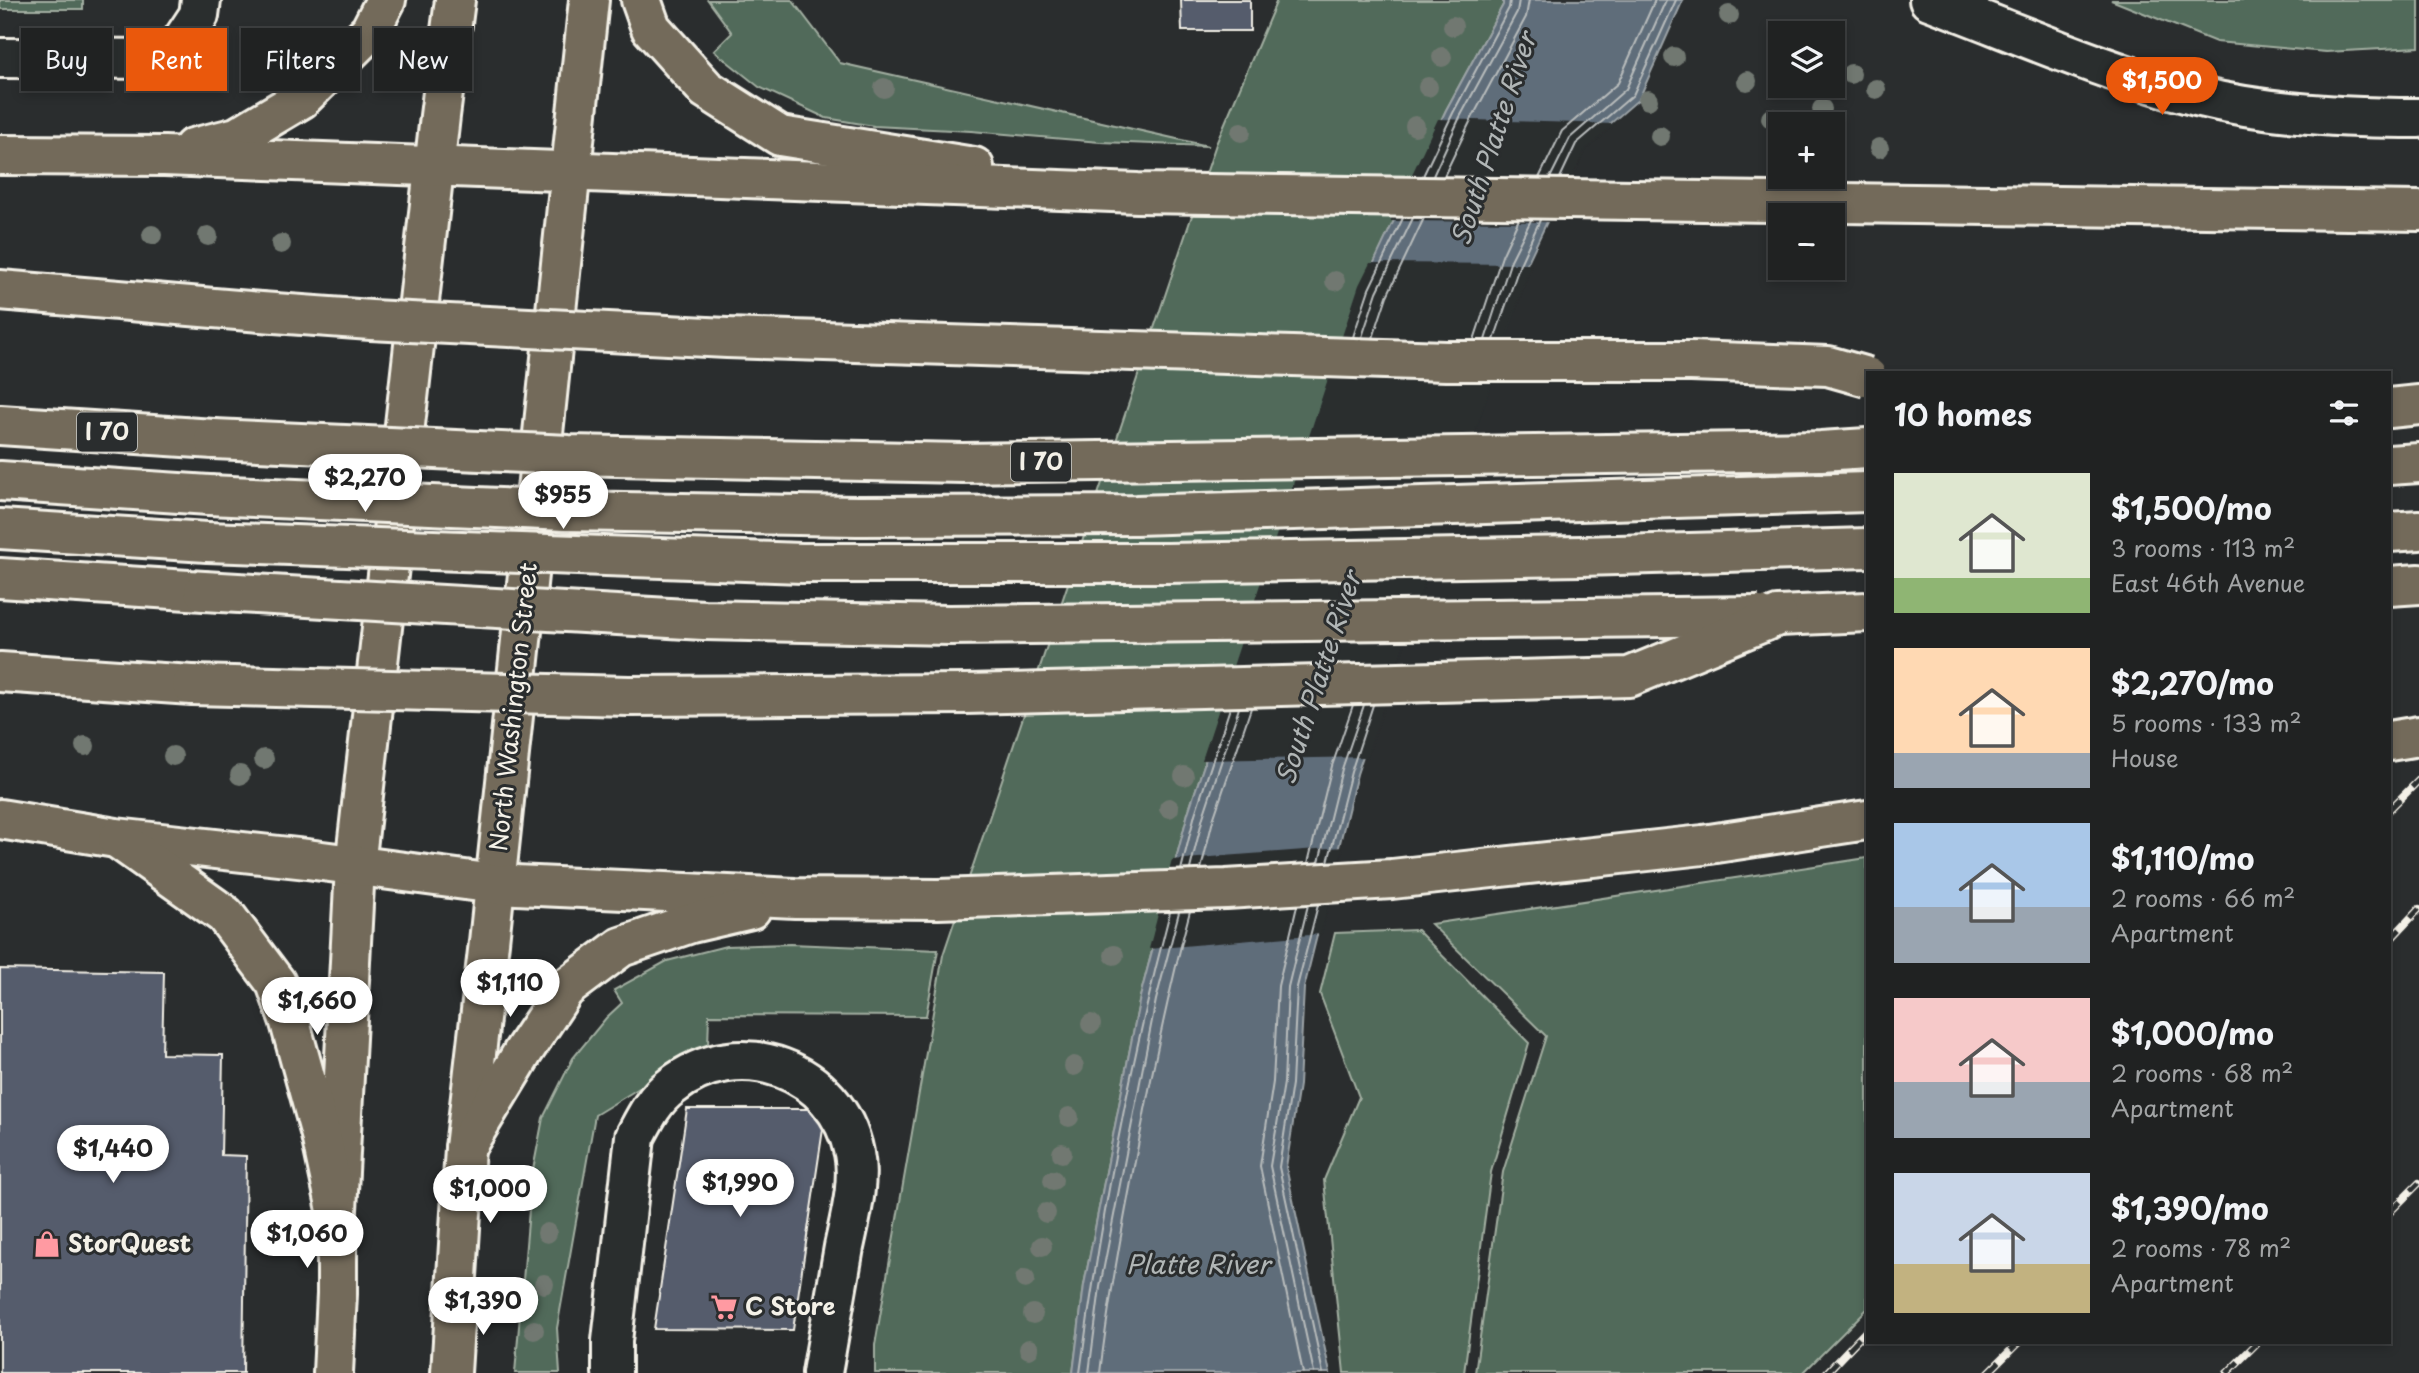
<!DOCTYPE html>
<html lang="en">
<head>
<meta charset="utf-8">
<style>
  :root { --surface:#202222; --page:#282a2a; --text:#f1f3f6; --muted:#a2a4a5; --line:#3d3f40; --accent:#ea580c }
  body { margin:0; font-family:"Playpen Sans",sans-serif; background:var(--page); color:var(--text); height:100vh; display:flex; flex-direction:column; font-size:26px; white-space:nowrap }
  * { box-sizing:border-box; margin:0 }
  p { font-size:23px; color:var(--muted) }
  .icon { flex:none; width:38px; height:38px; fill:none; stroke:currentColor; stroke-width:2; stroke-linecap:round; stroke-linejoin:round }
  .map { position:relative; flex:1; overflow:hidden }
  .panel { position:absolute; left:1866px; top:371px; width:525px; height:973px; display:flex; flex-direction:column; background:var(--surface); border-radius:0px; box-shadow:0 4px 10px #0003,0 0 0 2px var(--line) }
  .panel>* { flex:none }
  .top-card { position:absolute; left:21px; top:28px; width:665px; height:63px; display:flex; gap:14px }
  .buttons { position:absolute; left:1768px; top:21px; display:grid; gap:14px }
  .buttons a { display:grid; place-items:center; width:77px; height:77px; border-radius:0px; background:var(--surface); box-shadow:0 4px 10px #0003,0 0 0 2px var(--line); font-size:35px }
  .price { position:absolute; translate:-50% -60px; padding:0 16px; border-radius:24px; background:#fff; color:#222; font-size:23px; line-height:46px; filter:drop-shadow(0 2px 4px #0008) }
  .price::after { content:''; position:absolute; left:50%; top:42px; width:21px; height:16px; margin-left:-10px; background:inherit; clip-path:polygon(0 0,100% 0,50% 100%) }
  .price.current { background:var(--accent); color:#fff }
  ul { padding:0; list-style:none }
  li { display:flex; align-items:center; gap:21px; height:175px; padding:0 28px }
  li span { display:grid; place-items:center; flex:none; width:196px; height:140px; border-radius:0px; color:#555 }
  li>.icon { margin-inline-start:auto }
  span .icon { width:84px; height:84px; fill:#fffc; stroke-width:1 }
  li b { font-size:30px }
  h2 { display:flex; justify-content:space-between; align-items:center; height:84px; padding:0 28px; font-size:30px }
  .tag { padding:0 24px; border-radius:0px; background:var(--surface); box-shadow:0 4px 10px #0003,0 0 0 2px var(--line); font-size:24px; line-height:63px }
  .tag.current { background:var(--accent); color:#fff }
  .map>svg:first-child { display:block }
  .green { fill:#516b5a; stroke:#a2aea1; stroke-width:2 }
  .water { fill:#5f6d7a; stroke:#9ba2a6; stroke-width:2 }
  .pier { fill:#2a2d2e }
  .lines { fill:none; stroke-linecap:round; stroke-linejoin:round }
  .shore { stroke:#b8bcbc; stroke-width:2 }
  .building { fill:#545b6c; stroke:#f4f1e8; stroke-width:2 }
  .minor-casing { stroke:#f4f1e8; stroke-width:44 }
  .major-casing { stroke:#f4f1e8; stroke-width:44 }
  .highway-casing { stroke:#f4f1e8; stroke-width:44 }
  .minor { stroke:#2a2d2e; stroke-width:38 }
  .major { stroke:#736b5a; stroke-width:38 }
  .highway { stroke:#736b5a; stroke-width:38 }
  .rail-casing { stroke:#f4f1e8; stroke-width:8 }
  .rail { stroke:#2a2d2e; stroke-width:5; stroke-dasharray:16; stroke-linecap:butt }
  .highway-bridge-casing { stroke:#f4f1e8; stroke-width:44; stroke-linecap:butt }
  .highway-bridge { stroke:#736b5a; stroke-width:38 }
  .tree { fill:#717871 }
  .labels { text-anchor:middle; stroke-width:6; stroke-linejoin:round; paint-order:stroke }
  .shield { fill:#2a2d2e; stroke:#b7b6b0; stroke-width:2 }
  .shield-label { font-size:23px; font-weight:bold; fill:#f4f1e8 }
  .street-label { font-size:24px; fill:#f4f1e8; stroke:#2a2d2e }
  .poi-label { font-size:24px; font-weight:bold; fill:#f4f1e8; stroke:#2a2d2e; text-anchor:start }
  .water-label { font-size:26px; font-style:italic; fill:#b1b6b6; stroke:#2a2d2e }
</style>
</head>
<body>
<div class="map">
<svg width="2419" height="1373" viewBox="0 0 2419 1373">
  <rect width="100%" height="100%" fill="#2a2d2e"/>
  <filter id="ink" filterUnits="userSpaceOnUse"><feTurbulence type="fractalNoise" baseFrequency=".0143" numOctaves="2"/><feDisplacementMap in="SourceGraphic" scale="14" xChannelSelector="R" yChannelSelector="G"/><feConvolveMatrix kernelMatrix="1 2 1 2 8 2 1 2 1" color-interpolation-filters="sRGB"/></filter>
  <g filter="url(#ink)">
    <!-- green -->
    <g class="green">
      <rect x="0" y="0" width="83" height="9"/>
      <path d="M708,0h84l48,63 368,83 -108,-4 -129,-11 -97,-5 -48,-8 -67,-31 -45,-36 18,-18z"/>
      <path d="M1277,0h226v5l-57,105 -83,177 -175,526 -48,184 -56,288 -11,88h-198v-28l68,-390 273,-811z"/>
      <path d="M2111,0h308v47l-93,5 -110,-10z"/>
      <path d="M1867,858v451l-64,64h-328l28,-201 43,-136 -115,-112z"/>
      <path d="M1417,930l112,113 -38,129 -27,201h-120l-20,-193 35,-83 -39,-103 15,-61z"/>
      <path d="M790,944l148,6 -12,66 -217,-1 -1,31 -113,69 -38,213 3,45h-45l17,-198 11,-57 30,-60 33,-40 16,-15 -8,-13 53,-29 59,-15z"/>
    </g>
    <!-- water -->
    <path class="water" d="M1503,0h180l-44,99 -57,49 -56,118 -169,508 -53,214 -5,97 -13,82 44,206h-257l11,-88 56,-288 48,-184 175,-527 83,-176 57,-105z"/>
    <!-- pier -->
    <g class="pier">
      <path d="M1438,119l177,5 -30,27 -34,71 -161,-1z"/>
      <path d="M1370,263l161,1 -164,493 -165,3 157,-475z"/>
      <path d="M1343,847l-22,87 -172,15 23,-89z"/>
    </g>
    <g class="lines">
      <!-- shore -->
      <g class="shore">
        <path d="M1423,176l30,-63 56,-105 1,-8"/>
        <path d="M1433,176l27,-59 57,-105 2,-12"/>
        <path d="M1444,176l26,-54 56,-105 3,-17"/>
        <path d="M1539,178l23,-47 56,-48 37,-83"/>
        <path d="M1550,178l20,-40 56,-49 40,-89"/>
        <path d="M1560,178l16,-34 57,-49 43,-95"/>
        <path d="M1353,337l16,-48 34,-71"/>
        <path d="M1362,337l15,-45 36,-74"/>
        <path d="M1373,338l14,-42 37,-78"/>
        <path d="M1474,340l28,-84 17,-37"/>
        <path d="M1485,340l26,-80 20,-40"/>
        <path d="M1494,340l26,-76 20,-44"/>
        <path d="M1319,862l23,-93 22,-64"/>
        <path d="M1328,862l23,-90 22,-67"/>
        <path d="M1308,863l24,-97 21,-61"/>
        <path d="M1190,869l13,-52 36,-109"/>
        <path d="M1201,869l12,-49 38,-112"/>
        <path d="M1181,870l14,-56 35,-106"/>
        <path d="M1308,905l-20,82 -4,96 -14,83 44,207"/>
        <path d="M1318,905l-21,82 -5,97 -13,83 44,206"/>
        <path d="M1297,906l-19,80 -5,96 -13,84 43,207"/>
        <path d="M1080,1373c21,-155 50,-310 90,-461"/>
        <path d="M1089,1373l11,-86 56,-287 23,-88"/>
        <path d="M1100,1373c9,-76 23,-151 38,-227 15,-79 31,-157 52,-235"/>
      </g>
    </g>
    <!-- building -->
    <g class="building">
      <path d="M1181,0h69v31h-68z"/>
      <path d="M0,969l164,3 -2,82 61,1 -2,100 25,1 -3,217h-243z"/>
      <path d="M687,1109h139l-33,221 -139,-1z"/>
    </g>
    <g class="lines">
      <defs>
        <g id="minor">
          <path d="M1929,0c88,33 176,72 267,96 72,18 149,22 223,22"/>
          <path d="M0,58l170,1 29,-44 2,-15"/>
          <path d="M612,1373v-32l23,-204c10,-19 19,-38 37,-51 67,-53 165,-17 182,67 6,30 -4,65 -10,94 -7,42 -15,84 -22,126"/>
        </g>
        <g id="major">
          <path d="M333,1373l4,-79v-84l18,-344 85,-750 15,-116"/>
          <path d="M451,1373l14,-225 24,-206 100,-942"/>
        </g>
        <g id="highway">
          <path d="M641,0l10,28 55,61 74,47 194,31"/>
          <path d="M193,148l44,-11 64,-38 69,-68 16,-31"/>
          <path d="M0,155l164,1 974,37 1281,18"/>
          <path d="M0,290l261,22"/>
          <path d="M2389,408l30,-3"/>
          <path d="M0,425l214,14"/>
          <path d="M2389,465l30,-2"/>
          <path d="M0,481l209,14"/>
          <path d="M0,529l207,13"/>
          <path d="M2389,532l30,-2"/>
          <path d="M0,578l204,13"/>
          <path d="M2389,586l30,-2"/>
          <path d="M1778,616l89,-4"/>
          <path d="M0,672l192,13"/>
          <path d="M2389,741l30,-5"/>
          <path d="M0,819l116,19 191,21 188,25 300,14 143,1 288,-10 166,-10 311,-34 164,-25"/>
          <path d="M118,839l107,76 51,68 13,36 32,116 16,75"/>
          <path d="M465,1148l58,-96 42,-63 56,-42 70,-24 60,-14"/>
        </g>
      </defs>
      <!-- minor casing -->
      <use href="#minor" class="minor-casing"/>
      <!-- major casing -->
      <use href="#major" class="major-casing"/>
      <!-- highway casing -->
      <use href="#highway" class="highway-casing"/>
      <!-- minor -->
      <use href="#minor" class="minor"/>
      <!-- major -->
      <use href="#major" class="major"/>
      <!-- highway -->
      <use href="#highway" class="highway"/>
      <defs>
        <g id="rail">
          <path d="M2389,810l30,-30"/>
          <path d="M2389,941l30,-32"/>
          <path d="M2389,1213l30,-30"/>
          <path d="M1826,1373l41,-43"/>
          <path d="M1988,1373l31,-31"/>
          <path d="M2227,1373l31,-31"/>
        </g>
      </defs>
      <!-- rail casing -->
      <use href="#rail" class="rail-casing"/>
      <!-- rail -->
      <use href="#rail" class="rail"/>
      <defs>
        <g id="highway-bridge">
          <path d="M261,312l110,8 356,18 719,23h245l137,5 39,11"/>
          <path d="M214,439l355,16 394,8 858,-12 46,-3"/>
          <path d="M209,495l356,16 292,5 279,-1 731,-23"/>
          <path d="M207,542l595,21h365l414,-7 286,-8"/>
          <path d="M204,591l500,29 245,5 810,-9"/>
          <path d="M192,685l437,11 337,-2 663,-17 149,-61"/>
        </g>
      </defs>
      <!-- highway-bridge casing -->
      <use href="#highway-bridge" class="highway-bridge-casing"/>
      <!-- highway-bridge -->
      <use href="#highway-bridge" class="highway-bridge"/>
    </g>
    <!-- trees -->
    <g class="tree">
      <circle cx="1729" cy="15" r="10"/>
      <circle cx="1453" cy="26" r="10"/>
      <circle cx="1442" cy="57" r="10"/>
      <circle cx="1674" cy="57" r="10"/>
      <circle cx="1851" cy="74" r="10"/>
      <circle cx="1747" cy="81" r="10"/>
      <circle cx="1428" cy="87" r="10"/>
      <circle cx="884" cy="88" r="10"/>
      <circle cx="1876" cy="89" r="10"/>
      <circle cx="1648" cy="100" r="10"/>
      <circle cx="1822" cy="109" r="10"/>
      <circle cx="1771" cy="118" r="10"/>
      <circle cx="1415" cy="126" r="10"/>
      <circle cx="1241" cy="132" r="10"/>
      <circle cx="1660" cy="136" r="10"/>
      <circle cx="1879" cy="148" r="10"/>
      <circle cx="152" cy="235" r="10"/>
      <circle cx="208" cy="236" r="10"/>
      <circle cx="281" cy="244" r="10"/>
      <circle cx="1335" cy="281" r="10"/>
      <circle cx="85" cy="746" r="10"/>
      <circle cx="173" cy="756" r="10"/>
      <circle cx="264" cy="759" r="10"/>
      <circle cx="240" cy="775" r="10"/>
      <circle cx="1184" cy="776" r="10"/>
      <circle cx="1169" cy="808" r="10"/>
      <circle cx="1114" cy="955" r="10"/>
      <circle cx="1091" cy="1024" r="10"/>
      <circle cx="1074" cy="1066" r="10"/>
      <circle cx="1069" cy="1117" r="10"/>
      <circle cx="1062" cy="1153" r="10"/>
      <circle cx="1053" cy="1180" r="10"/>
      <circle cx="1046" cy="1213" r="10"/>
      <circle cx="547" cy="1233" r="10"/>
      <circle cx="1042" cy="1246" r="10"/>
      <circle cx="1025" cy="1279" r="10"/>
      <circle cx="544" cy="1284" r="10"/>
      <circle cx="1033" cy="1314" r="10"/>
      <circle cx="534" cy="1330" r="10"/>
      <circle cx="1029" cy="1349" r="10"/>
    </g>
  </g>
  <!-- icons -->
  <defs>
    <symbol id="shop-bare" viewBox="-9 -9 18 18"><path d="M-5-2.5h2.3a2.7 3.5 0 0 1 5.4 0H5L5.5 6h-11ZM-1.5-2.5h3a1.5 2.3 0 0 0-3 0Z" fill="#ff9aa2" stroke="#2a2d2e" stroke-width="2.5" paint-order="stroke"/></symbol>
    <symbol id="supermarket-bare" viewBox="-9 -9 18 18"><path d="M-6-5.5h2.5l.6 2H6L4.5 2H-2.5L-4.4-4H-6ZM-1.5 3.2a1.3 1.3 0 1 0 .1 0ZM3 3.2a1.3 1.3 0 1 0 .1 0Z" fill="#ff9aa2" stroke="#2a2d2e" stroke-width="2.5" paint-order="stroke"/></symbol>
  </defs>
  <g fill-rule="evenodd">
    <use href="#shop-bare" x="28" y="1225" width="38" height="38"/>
    <use href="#supermarket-bare" x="705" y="1288" width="38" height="38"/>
  </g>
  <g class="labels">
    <!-- shield labels -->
    <g class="shield">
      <rect x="77" y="412.5" width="60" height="39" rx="5"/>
      <rect x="1011" y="442.5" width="60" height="39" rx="5"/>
    </g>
    <g class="shield-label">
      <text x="107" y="440">I 70</text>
      <text x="1041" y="470">I 70</text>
    </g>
    <!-- street labels -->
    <g class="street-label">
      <text transform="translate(514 707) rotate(-84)" y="8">North Washington Street</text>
    </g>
    <!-- poi labels -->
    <g class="poi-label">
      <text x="68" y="1252">StorQuest</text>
      <text x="745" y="1315">C Store</text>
    </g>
    <!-- water labels -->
    <g class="water-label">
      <text transform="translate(1494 139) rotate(-72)" y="9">South Platte River</text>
      <text transform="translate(1319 678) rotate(-72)" y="9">South Platte River</text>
      <text x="1198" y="1274">Platte River</text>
    </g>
  </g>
</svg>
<div class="buttons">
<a><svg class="icon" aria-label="layers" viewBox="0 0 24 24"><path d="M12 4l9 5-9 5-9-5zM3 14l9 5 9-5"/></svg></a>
<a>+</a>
<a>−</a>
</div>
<b class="price current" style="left:2162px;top:117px">$1,500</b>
<b class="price" style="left:365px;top:514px">$2,270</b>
<b class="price" style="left:563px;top:531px">$955</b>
<b class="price" style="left:510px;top:1019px">$1,110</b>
<b class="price" style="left:317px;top:1037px">$1,660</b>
<b class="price" style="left:113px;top:1185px">$1,440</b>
<b class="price" style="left:740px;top:1219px">$1,990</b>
<b class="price" style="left:490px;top:1225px">$1,000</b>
<b class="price" style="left:307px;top:1270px">$1,060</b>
<b class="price" style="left:483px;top:1337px">$1,390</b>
<div class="top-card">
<a class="tag">Buy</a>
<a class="tag current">Rent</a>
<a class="tag">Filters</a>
<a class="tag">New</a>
</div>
<section class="panel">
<h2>10 homes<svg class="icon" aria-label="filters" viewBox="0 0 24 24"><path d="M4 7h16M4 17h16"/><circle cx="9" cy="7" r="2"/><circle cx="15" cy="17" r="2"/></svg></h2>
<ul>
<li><span style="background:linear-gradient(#dfe7d0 75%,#8fb573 0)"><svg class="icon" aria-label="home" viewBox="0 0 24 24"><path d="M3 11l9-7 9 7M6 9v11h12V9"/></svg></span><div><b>$1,500/mo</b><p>3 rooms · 113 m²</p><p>East 46th Avenue</p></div></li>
<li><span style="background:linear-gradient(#ffd9b3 75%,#9aa5b1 0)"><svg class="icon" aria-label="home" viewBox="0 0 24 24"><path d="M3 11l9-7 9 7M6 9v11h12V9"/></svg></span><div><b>$2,270/mo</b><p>5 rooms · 133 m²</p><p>House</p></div></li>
<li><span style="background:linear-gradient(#a9c7e8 60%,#9aa5b1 0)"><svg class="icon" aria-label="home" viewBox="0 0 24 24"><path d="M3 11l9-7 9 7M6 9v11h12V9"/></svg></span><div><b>$1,110/mo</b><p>2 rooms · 66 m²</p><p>Apartment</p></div></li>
<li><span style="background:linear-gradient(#f6c9c9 60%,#9aa5b1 0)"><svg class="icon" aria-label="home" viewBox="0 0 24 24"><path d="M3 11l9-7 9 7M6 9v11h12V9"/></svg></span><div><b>$1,000/mo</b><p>2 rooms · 68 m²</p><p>Apartment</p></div></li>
<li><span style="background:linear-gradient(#c9d6e8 65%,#c2b280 0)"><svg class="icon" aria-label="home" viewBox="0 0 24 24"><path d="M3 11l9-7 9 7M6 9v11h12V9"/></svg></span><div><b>$1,390/mo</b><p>2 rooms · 78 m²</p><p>Apartment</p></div></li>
</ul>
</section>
</div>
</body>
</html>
